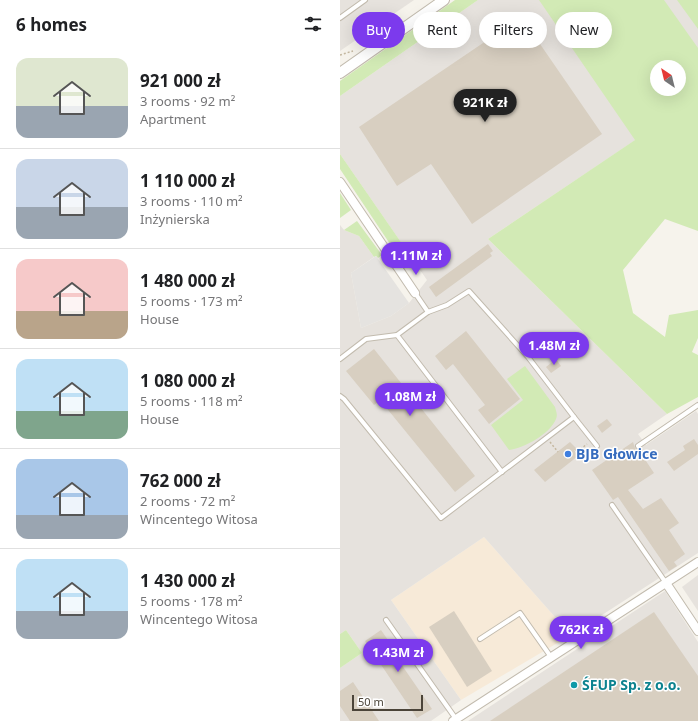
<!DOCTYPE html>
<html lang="en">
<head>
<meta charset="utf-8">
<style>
  :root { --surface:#fff; --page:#f2f2f2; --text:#202124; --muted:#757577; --line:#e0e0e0; --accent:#7c3aed }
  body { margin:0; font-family:"Noto Sans",sans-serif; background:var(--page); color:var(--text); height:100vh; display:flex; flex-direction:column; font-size:15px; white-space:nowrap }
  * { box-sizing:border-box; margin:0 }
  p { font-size:13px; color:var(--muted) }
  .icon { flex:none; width:22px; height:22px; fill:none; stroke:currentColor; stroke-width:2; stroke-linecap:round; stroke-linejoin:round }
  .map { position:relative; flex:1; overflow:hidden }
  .drawer { display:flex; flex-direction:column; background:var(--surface); width:340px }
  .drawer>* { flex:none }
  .guide { position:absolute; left:12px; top:12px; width:286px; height:36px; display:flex; gap:8px }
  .needle { width:26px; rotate:325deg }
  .tools { position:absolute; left:310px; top:60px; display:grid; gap:8px }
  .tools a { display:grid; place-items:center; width:36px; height:36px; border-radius:50%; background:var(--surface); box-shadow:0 4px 16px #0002; font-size:20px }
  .scale { position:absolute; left:12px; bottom:10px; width:71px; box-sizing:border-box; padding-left:4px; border:2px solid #4b4439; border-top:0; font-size:11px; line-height:14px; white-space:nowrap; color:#4b4439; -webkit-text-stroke:3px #fff; paint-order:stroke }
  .price { position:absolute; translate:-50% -34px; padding:0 9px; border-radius:14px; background:var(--accent); color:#fff; font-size:13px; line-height:26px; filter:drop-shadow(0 1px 2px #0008) }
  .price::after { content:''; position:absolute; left:50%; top:24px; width:12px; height:9px; margin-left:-6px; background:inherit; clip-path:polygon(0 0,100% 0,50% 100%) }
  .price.active { background:#222; color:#fff }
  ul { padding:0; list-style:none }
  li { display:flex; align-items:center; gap:12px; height:100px; padding:0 16px }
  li+li { border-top:1px solid var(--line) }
  li span { display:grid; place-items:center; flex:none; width:112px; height:80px; border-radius:12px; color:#555 }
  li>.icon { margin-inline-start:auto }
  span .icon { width:48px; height:48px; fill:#fffc; stroke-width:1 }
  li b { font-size:17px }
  h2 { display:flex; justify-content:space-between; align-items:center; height:48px; padding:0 16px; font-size:17px }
  .pill { padding:0 14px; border-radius:18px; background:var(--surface); box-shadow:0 4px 16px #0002; font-size:14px; line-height:36px }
  .pill.active { background:var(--accent); color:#fff }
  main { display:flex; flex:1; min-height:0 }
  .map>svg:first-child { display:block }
  .commercial { fill:#f7ead8 }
  .industrial { fill:#e6e2dd; fill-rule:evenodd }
  .green { fill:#d2eab5; fill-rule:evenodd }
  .parking { fill:#e5e3e0 }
  .building { fill:#d8cfc1 }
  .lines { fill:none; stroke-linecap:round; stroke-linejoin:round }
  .service-casing { stroke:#c2bbae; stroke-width:6 }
  .minor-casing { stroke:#c2bbae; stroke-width:10 }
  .tertiary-casing { stroke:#c2bbae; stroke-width:12 }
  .path { stroke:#c4b79f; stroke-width:1.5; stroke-dasharray:2 2; stroke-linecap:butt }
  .service { stroke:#fff; stroke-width:4 }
  .minor { stroke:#fff; stroke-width:8 }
  .tertiary { stroke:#fff; stroke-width:10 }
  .shop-dot { fill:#3f7fe0; stroke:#fff; stroke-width:1.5 }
  .culture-dot { fill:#0f9aa8; stroke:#fff; stroke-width:1.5 }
  .labels { text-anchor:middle; stroke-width:3; stroke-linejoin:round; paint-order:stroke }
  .shop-label { font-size:14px; font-weight:bold; fill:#366cbe; stroke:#fff; text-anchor:start }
  .culture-label { font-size:14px; font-weight:bold; fill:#0d838f; stroke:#fff; text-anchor:start }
</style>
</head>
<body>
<main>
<section class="drawer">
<h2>6 homes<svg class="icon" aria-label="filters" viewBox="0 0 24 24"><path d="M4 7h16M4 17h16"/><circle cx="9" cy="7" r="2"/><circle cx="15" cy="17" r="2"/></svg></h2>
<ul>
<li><span style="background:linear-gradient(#dfe7d0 60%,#9aa5b1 0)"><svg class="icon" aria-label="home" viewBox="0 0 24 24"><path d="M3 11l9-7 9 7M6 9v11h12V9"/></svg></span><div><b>921 000 zł</b><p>3 rooms · 92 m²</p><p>Apartment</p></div></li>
<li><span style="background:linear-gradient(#c9d6e8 60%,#9aa5b1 0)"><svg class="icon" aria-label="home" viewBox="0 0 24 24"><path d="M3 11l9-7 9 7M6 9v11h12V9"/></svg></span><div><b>1 110 000 zł</b><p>3 rooms · 110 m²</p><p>Inżynierska</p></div></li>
<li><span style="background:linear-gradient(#f6c9c9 65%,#b9a48a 0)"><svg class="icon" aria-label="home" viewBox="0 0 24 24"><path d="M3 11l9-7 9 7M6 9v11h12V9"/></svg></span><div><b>1 480 000 zł</b><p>5 rooms · 173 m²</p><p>House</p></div></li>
<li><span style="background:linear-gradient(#bfe0f5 65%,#7fa58c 0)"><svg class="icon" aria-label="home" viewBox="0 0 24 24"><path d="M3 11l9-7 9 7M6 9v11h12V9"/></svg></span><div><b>1 080 000 zł</b><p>5 rooms · 118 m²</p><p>House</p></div></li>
<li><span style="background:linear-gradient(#a9c7e8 70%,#9aa5b1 0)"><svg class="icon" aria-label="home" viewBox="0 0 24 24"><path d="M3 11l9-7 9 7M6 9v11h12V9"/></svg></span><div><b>762 000 zł</b><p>2 rooms · 72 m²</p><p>Wincentego Witosa</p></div></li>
<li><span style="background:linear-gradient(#bfe0f5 65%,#9aa5b1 0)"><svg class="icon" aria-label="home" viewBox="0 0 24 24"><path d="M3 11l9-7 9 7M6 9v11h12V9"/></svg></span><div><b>1 430 000 zł</b><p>5 rooms · 178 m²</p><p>Wincentego Witosa</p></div></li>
</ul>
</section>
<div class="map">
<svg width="358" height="721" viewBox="0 0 358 721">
  <rect width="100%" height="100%" fill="#f6f3ec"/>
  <!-- commercial -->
  <path class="commercial" d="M144,537l87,98 -110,65 -70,-100z"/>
  <!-- industrial -->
  <g class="industrial">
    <path d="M0,0h74l-74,51z"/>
    <path d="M138,0h220v98l-210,141 179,175 -29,20 8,11 50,-34 2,3v139l-127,82 -87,-98 -93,63 70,100 -30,21h-91v-53l22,-15 -16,-23 -6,4v-409l4,5 15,6 15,21 -23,16 10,55 30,-12 18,-13 18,-23 -87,-126v-58zM317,67h22v22h-22z"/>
    <path d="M358,575v36l-16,-24z"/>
    <path d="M325,591l33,51v79h-230z"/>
  </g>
  <!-- green -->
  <g class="green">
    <path d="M115,0h23l-138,96v-15z"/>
    <path d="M199,0h125l34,48v183l-33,-12 -42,51 10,43 32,24 4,-22 29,-5v28l-6,14 6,3v42l-31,17 -179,-175 147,-99zM317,67h22v22h-22z"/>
    <path d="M337,0h21v29z"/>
    <path d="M0,154l65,94 -15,-4 -50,-75z"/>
    <path d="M0,193l11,17 -11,8z"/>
    <path d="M17,221l25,34 -4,3 -2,-2 -2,1 -15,-21 -15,-6z"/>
    <path d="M185,366l30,41c1,4 3,8 1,12 -6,15 -32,29 -47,31l-18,-25 32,-25 -16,-21z"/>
    <path d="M6,630l16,23 -22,15v-34z"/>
  </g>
  <!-- parking -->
  <path class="parking" d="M36,256l33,47 -18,13 -30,12 -10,-55z"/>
  <!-- building -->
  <g class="building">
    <path d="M177,20l8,11 4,-3 73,106 -130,90 -41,-60 -34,22 -38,-59z"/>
    <path d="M148,244l5,7 -3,2 2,3 -56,41 -7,-10z"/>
    <path d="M126,331l54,68 -31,25 -11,-14 7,-5 -32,-41 -7,6 -11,-14z"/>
    <path d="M34,349l101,127 -20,16 -75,-92 -6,5 -28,-34z"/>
    <path d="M216,359l5,7 -10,7 -5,-6z"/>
    <path d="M267,419l5,6 -10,8 -5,-7z"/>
    <path d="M354,439l4,6v9l-24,17 -7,-9 18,-12 -2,-4z"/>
    <path d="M230,442l6,6 -2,2 4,6 -33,26 -11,-12z"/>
    <path d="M293,442l2,6 3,1 16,24 -26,17 15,19 18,-11 18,25 -10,7 16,24 -11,8 3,4 -8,5 -51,-74 -5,3 -21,-30z"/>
    <path d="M114,611l38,60 -25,16 -38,-60z"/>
    <path d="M314,612l44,64v45h-208z"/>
    <path d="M41,630l21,30 -3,1 33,48 -15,9 -52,-77z"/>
    <path d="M13,682l26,39h-29l-10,-15v-15z"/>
  </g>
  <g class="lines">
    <defs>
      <g id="service">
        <path d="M0,18l25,-18"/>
        <path d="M75,293l13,19 -31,23 105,137"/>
        <path d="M0,359l26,-20 31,-4"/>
        <path d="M0,396l4,3 97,119 133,-101 -46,-60 -59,-66 -22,14 -19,7"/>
        <path d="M234,417l23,29"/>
        <path d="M298,446l60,-41"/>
        <path d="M272,505l54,78"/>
        <path d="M46,620l70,99"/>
        <path d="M140,639l40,-26 31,44"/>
      </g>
      <g id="minor">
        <path d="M0,182l75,111"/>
        <path d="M326,583l32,48"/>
        <path d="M113,721l245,-159"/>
      </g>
      <path id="tertiary" d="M0,73l104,-73"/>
    </defs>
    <!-- service casing -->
    <use href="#service" class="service-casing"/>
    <!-- minor casing -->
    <use href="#minor" class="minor-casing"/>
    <!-- tertiary casing -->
    <use href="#tertiary" class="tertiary-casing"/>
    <!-- path -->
    <g class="path">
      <path d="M0,55l13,-4"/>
      <path d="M210,442l8,10"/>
      <path d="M235,449l2,3 10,-8"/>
    </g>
    <!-- service -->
    <use href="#service" class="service"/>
    <!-- minor -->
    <use href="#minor" class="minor"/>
    <!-- tertiary -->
    <use href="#tertiary" class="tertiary"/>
  </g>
  <!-- markers -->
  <circle class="shop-dot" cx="228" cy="454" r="4"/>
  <circle class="culture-dot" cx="234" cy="685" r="4"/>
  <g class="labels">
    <!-- shop labels -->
    <g class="shop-label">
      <text x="236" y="459">BJB Głowice</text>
    </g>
    <!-- culture labels -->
    <g class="culture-label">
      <text x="242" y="690">ŚFUP Sp. z o.o.</text>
    </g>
  </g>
</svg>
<div class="tools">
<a><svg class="needle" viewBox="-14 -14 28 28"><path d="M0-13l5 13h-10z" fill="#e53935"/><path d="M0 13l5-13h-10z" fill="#757577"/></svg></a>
</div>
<div class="scale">50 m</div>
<b class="price active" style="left:145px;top:123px">921K zł</b>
<b class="price" style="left:76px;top:276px">1.11M zł</b>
<b class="price" style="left:214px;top:366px">1.48M zł</b>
<b class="price" style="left:70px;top:417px">1.08M zł</b>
<b class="price" style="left:241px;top:650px">762K zł</b>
<b class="price" style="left:58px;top:673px">1.43M zł</b>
<div class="guide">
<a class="pill active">Buy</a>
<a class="pill">Rent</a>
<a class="pill">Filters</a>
<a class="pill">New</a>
</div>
</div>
</main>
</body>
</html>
